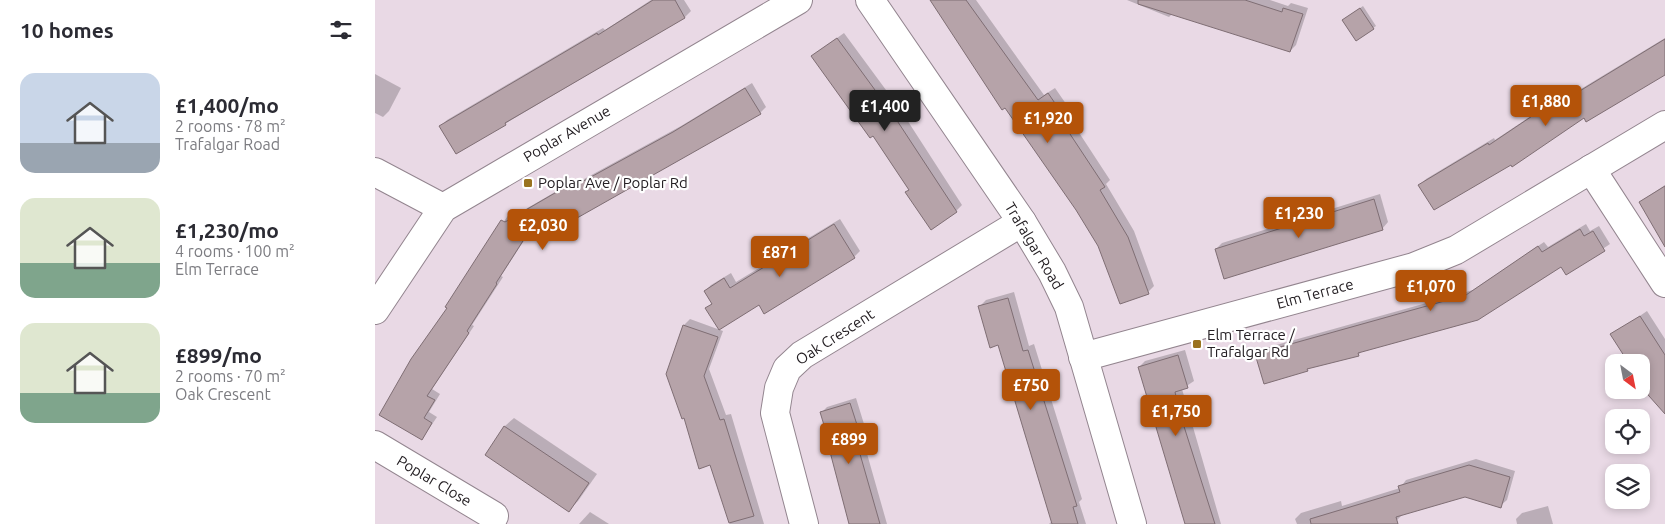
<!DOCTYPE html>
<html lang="en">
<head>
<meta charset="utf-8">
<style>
  :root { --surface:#fff; --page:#f2f2f3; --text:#2b2b33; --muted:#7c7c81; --accent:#b45309 }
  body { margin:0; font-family:Ubuntu,sans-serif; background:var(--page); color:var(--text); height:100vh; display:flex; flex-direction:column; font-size:19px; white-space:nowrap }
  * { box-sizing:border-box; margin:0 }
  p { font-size:16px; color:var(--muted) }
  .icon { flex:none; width:28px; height:28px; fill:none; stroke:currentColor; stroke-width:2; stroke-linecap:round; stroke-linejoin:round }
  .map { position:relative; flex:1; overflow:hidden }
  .details { display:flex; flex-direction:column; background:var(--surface); width:375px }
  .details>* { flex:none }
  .needle { width:32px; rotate:148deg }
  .controls { position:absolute; left:1230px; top:354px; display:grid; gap:10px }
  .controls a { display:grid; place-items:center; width:45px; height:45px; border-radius:10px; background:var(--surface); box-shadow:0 2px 8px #0003; font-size:25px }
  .price { position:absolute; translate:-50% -42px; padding:0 11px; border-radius:5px; background:var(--accent); color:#fff; font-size:16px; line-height:32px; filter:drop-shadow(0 1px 2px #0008) }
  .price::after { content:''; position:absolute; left:50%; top:30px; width:15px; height:11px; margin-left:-8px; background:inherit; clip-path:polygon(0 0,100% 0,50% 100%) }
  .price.on { background:#222; color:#fff }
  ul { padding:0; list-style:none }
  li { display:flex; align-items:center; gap:15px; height:125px; padding:0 20px }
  li span { display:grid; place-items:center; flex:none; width:140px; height:100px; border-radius:15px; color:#555 }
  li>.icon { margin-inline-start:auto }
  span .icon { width:60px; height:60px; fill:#fffc; stroke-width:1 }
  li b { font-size:21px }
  h2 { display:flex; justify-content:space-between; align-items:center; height:60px; padding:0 20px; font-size:21px }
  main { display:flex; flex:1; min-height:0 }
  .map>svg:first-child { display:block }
  .shadow { fill:#0003 }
  .building { fill:#b6a3a9; stroke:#7f6e74 }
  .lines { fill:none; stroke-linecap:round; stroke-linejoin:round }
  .street-casing { stroke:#93858f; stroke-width:30 }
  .street { stroke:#fff; stroke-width:28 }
  .poi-dot { fill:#9a731f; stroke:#fff; stroke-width:2 }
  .labels { text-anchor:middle; stroke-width:4.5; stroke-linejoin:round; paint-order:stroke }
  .street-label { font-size:15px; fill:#252024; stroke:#fff }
  .poi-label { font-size:15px; fill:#252024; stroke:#fff; text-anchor:start }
</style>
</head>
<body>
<main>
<section class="details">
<h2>10 homes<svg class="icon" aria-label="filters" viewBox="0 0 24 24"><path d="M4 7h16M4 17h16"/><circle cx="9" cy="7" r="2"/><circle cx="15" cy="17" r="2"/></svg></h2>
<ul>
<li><span style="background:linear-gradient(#c9d6e8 70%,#9aa5b1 0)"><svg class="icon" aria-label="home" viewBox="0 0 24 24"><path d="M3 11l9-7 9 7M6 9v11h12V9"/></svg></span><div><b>£1,400/mo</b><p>2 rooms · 78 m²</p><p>Trafalgar Road</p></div></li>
<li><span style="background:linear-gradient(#dfe7d0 65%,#7fa58c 0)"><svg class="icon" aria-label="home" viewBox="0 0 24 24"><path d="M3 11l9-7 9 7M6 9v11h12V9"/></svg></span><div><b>£1,230/mo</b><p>4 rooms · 100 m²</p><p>Elm Terrace</p></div></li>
<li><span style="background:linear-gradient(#dfe7d0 70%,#7fa58c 0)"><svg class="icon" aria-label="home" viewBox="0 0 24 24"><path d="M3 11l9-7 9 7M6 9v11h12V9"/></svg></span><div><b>£899/mo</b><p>2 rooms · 70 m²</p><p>Oak Crescent</p></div></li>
</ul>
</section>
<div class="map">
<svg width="1290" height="524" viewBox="0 0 1290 524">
  <rect width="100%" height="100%" fill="#e9d9e5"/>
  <!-- shadow -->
  <g class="shadow">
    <path d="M276,0h33l7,11 -6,6 -229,136 -15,-27 6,-6 156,-92 2,2z"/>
    <path d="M556,0h45l68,95 11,-7 25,36 -4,4 34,52 -4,4 28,47 20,55 -6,6 -49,-47 -22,-36z"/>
    <path d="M752,0h143l18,6 3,-3 17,5 -12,37 -6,6 -118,-37 -3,3z"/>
    <path d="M988,6l13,20 -3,2 -30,-8z"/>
    <path d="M469,33l56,76 62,96 -6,6 -50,-19 4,-3 -37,-54 -61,-79z"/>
    <path d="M1290,38v35l-81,44 -73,46 -91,22 6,-6 68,-41 1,2 73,-49 3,4z"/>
    <path d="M0,74l26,14 -12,23 -6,6 -8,-4z"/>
    <path d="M377,83l14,24 -6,6 -222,106 -37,57 2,1 -31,48 2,1 -42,63 8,5 -11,18 8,5 -15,22 -42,-24 68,-107 -1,-1 62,-93 3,3 62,-36 1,3 106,-58z"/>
    <path d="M1290,185v35l-25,-18z"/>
    <path d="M1005,194l8,28 -6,7 -166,20 6,-6z"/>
    <path d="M465,219l20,32 -6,6 -95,47 -52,4 5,-5 -7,-12 6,-6 20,-12 5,9z"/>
    <path d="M1211,224l4,7 9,-5 11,18 -43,29 -5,-8 -200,86 -4,4 -48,12 -3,3 -51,-15 6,-6 211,-59 71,-48 4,5z"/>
    <path d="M639,292l15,54 5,-2 48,155 -3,3 7,22h-37l4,-4 -54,-176 -19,-38 6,-6z"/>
    <path d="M1272,311l18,28v59l-24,-36h-11l-18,-27z"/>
    <path d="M315,319l33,12 -14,38 17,46 5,-1 33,110h-34l-19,-60 -27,-139z"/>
    <path d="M810,350l9,31 -12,8 39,135h-35l-47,-157 6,-6z"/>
    <path d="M481,398l8,26 -4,5 27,95h-37l-6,-20 -13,-55 1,-2 -11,-34 6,-6z"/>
    <path d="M139,418l83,56 -19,27 -9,9 -82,-56 18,-28z"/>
    <path d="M1101,459l39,12 -8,29 -7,6 -35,-11 -62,19 -6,6 -13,4h-87l-2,-5 6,-6 40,-12 1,5 58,-18 6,-8z"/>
    <path d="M1173,506l5,18h-36l-1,-5 6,-6z"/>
    <path d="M215,512l19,12h-30z"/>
  </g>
  <!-- building -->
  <g class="building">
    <path d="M278,0h22l10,18 -180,105 1,2 -50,29 -17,-28 158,-93 1,2z"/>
    <path d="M555,0h36l72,100 10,-7 26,38 -4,3 35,53 -5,3 28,47 21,57 -29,10 -22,-58 -22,-36 -71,-102 -3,2z"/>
    <path d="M763,0h107l37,12 1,-4 20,6 -13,38 -152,-48z"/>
    <path d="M985,8l14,21 -18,12 -14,-21z"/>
    <path d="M462,38l57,78 63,96 -26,18 -26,-38 4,-2 -36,-54 -3,2 -59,-82z"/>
    <path d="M1290,39v36l-79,47 -2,-4 -72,49 -1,-2 -77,45 -16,-25 70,-42 1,2 73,-49 3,4z"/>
    <path d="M370,88l16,26 -214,121 -10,-16 -41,64 1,1 -30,47 2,2 -42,63 8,4 -11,18 8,5 -10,17 -43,-25 32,-56 36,-51 -2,-1 56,-87 4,2 62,-36 2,3 104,-57z"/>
    <path d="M1290,186v61l-26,-45z"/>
    <path d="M999,199l9,31 -159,49 -9,-30z"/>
    <path d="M459,224l21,34 -91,56 -5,-9 -40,25 -14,-22 7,-4 -8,-13 20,-13 6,10z"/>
    <path d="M1205,229l4,7 9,-5 12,20 -39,24 -5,-8 -83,53 -120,33 1,3 -52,13 1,2 -44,13 -9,-30 211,-59 72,-49 4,6z"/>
    <path d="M633,298l15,53 5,-1 49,156 -4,1 5,17h-26l-54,-179 -8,3 -12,-42z"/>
    <path d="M1265,316l25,39v59l-24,-27v-25h-13l-18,-28z"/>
    <path d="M308,325l35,12 -14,39 16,44 4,-1 30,97 -25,7 -19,-58 -11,4 -15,-51 -2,1 -16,-45z"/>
    <path d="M803,355l10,33 -13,4 6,25 34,107h-30l-47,-157z"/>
    <path d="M475,403l9,28 -5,2 26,91h-31l-20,-76h2l-11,-36z"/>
    <path d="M129,426l85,57 -20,29 -84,-57z"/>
    <path d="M1094,465l41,12 -9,31 -36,-11 -69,20 2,7h-87l-1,-5 90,-27 -2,-6z"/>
  </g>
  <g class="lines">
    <defs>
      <g id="street">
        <path d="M495,0l152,222 30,50 17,35 63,217"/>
        <path d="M1216,169l74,114"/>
        <path d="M0,172l68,36"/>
        <path d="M0,310l68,-102 355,-208"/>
        <path d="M708,357l331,-90 42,-17 209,-125"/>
        <path d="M0,445l119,71"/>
        <path d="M429,524l-29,-111 4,-25 8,-19 15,-14 220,-133"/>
      </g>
    </defs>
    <!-- street casing -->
    <use href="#street" class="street-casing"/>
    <!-- street -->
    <use href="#street" class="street"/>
  </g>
  <!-- markers -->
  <g class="poi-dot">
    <rect x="148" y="178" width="10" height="10" rx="2.5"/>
    <rect x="817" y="339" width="10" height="10" rx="2.5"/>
  </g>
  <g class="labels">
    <!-- street labels -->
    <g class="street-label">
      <text transform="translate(192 134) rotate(-30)" y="5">Poplar Avenue</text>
      <text transform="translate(659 246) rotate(59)" y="5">Trafalgar Road</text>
      <text transform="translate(940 294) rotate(-15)" y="5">Elm Terrace</text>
      <text transform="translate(460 337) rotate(-33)" y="5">Oak Crescent</text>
      <text transform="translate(59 481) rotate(31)" y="5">Poplar Close</text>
    </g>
    <!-- poi labels -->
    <g class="poi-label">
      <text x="163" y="188">Poplar Ave / Poplar Rd</text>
      <text x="832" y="340">Elm Terrace /<tspan x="832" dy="17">Trafalgar Rd</tspan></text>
    </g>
  </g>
</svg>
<div class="controls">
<a><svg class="needle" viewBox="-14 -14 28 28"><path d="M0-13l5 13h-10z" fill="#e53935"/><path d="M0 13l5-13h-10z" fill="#7c7c81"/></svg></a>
<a><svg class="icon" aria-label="locate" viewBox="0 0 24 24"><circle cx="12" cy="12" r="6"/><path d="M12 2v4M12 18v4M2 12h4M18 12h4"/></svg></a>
<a><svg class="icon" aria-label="layers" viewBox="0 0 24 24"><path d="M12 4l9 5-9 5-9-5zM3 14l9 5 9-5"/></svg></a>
</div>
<b class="price" style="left:1171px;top:127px">£1,880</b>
<b class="price on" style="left:510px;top:132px">£1,400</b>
<b class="price" style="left:673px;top:144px">£1,920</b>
<b class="price" style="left:924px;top:239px">£1,230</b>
<b class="price" style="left:168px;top:251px">£2,030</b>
<b class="price" style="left:405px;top:278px">£871</b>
<b class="price" style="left:1056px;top:312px">£1,070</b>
<b class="price" style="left:656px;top:411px">£750</b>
<b class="price" style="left:801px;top:437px">£1,750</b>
<b class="price" style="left:474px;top:465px">£899</b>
</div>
</main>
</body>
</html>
